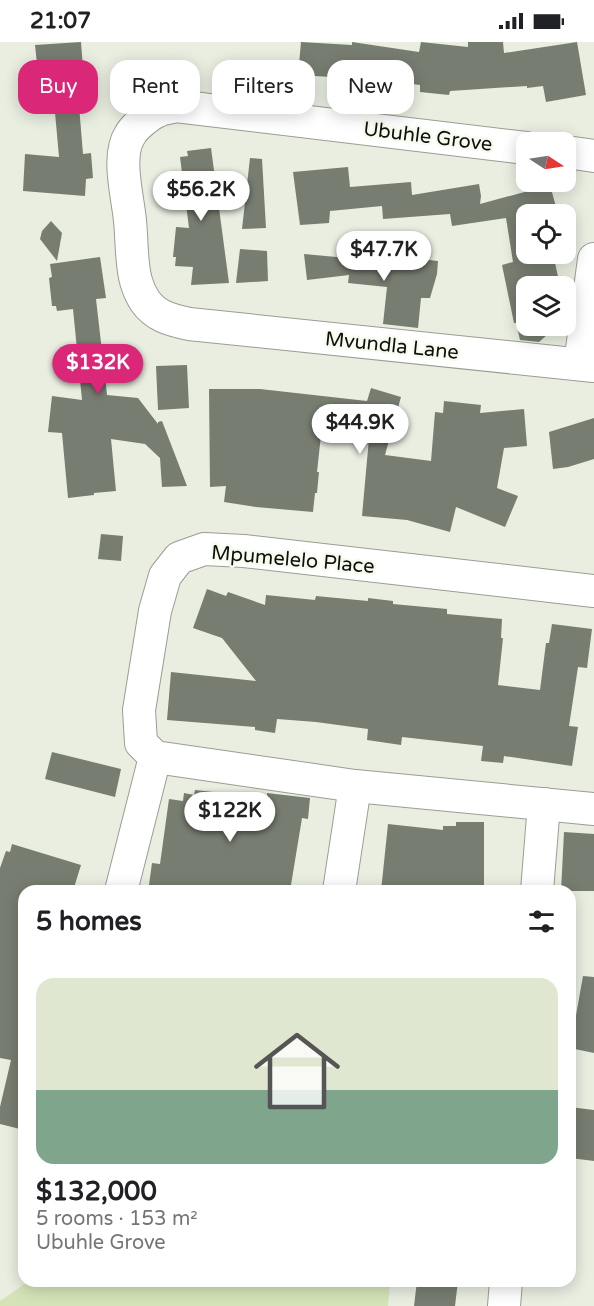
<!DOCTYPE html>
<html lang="en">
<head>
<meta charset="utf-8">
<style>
  :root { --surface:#fff; --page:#f6f6f6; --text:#202124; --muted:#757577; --accent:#db2777 }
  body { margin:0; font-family:"Varela Round",sans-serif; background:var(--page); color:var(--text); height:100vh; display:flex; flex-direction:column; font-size:22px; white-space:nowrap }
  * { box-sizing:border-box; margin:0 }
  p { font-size:20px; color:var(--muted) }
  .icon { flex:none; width:33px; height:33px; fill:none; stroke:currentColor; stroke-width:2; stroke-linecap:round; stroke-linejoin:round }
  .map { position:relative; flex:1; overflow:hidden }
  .side { position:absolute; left:18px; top:843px; width:558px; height:402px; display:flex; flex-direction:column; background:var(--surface); border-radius:18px; box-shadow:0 3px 15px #0003 }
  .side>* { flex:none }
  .top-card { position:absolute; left:18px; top:18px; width:558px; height:54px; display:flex; gap:12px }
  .needle { width:39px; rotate:102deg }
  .fabs { position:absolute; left:516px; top:90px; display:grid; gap:12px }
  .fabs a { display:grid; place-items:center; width:60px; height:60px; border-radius:12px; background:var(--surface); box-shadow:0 3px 15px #0003; font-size:30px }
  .price { position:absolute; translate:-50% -51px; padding:0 14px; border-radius:21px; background:#fff; color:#222; font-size:20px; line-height:39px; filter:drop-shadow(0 2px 3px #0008) }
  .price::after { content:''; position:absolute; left:50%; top:36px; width:18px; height:14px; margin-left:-9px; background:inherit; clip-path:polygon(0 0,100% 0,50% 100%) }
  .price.active { background:var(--accent); color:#fff }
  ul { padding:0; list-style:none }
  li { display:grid; align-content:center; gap:12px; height:318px; padding:0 18px }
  li span { display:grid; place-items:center; height:186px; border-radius:18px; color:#555 }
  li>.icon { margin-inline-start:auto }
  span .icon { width:108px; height:108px; fill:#fffc; stroke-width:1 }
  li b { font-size:26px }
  h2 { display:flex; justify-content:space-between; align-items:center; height:72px; padding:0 18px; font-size:26px }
  .chip { padding:0 21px; border-radius:18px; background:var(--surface); box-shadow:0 3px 15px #0003; font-size:21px; line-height:54px }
  .chip.active { background:var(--accent); color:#fff }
  .status { display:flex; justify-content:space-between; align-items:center; height:42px; padding:0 30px; background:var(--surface); direction:ltr }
  .status svg { height:16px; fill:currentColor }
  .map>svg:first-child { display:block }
  .green { fill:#d4e4b8 }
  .building { fill:#787d71 }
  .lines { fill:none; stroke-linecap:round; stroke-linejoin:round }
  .street-casing { stroke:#999e92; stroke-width:34 }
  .street { stroke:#fff; stroke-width:32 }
  .labels { text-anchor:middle; stroke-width:5; stroke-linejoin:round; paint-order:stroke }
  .street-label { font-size:20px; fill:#0e100c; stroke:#f6fbee }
</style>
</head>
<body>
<div class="status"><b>21:07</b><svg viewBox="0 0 49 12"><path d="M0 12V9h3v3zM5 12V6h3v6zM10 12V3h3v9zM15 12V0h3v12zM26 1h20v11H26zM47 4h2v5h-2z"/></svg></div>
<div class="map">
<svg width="594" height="1264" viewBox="0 0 594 1264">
  <rect width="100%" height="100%" fill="#e9eee1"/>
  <!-- green -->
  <path class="green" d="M29,1239h361l-2,25h-388v-5z"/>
  <!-- building -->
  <g class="building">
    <path d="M81,0l2,26 -7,1 7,85 8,-1 2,25 -7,1 -1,17 -62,-5 2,-37 34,3 -7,-78h-7l-1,-7 -6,1 -3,-28z"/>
    <path d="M301,0l51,3v-3l67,10 2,-10 47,5v-5h35l1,11 73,-11 9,53 -40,7 -3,-16 -16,2v-2l-77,5 -1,4 -29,-3v-7l-55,-7v1l-67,-4z"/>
    <path d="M211,106l18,135 -38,2 2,-18 -18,-1 1,-9h-3l3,-30 13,1 -9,-71 8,-1 -1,-5z"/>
    <path d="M250,116l12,1 4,69 -24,1z"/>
    <path d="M348,125l2,20 61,-5 1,13 67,-11 2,12 -1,8 70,-19 8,29h-35l3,15v25h6l2,8 20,-4 6,28h-34v40h19l2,9 -8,7 -19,-2 -4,-17h-2l-12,-58 11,-3 -7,-44 -54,8 -2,-12 -67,5 -1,-13 -52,5 -1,12 -29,2 -7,-53z"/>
    <path d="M51,179l11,12 -5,28 -17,-22 2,-8z"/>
    <path d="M240,207l27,2 1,30 -32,2z"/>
    <path d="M304,212l98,9 1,-6 35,4 -1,13 -7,24h-9l-3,30 -35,-4 4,-37 -39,-4 1,-8 -42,5z"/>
    <path d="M100,215l6,41 -10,1 11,96 31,3 20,26v-2l4,-1 25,65 -25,1 -2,-29 -15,-14 -34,-5 5,52 -22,2v2l-26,3 -6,-65 -14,-1 4,-36 30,4 -9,-91 -16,2 -1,-5h-4l-3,-28 3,-1 -2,-13z"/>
    <path d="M187,323l2,43 -31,2 -2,-44z"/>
    <path d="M371,346l30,9 -16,58 46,6 4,-49 8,1 1,-12 37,4 -1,8 44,-4 3,37 -23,2 -7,40 21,8 -13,31 -49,-20 -6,25 -43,-12 -45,-4 8,-89 -39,-11 -1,11 -8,-1 -5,46h2l-2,21h-2l-2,19 -57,-5 -32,-5 2,-16 -16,1 -1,-98h51l107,12z"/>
    <path d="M594,376v41l-26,8 -15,2 -4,-37z"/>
    <path d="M101,492l22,2 -2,25 -23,-2z"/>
    <path d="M207,547l19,7 2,-4 37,13 1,-10 49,5 1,-4 52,5v-3l25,3v3l54,5v5l55,5 -1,19h2l-5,47 42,5 6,-47h3l3,-19 40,5 -5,39 -9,-1 -9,59 9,1 -6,39 -68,-10 -1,7 -22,-2 2,-15 -81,-9 -1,8 -34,-5 1,-11 -52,-7 -39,-3 -2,14 -20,-3v-3l-88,-7 4,-48 85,9 -34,-43 -29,-10z"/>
    <path d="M52,710l69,17 -6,28 -70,-18z"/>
    <path d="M195,748l72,8v-5l43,5 -2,21 -6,-1 -12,73h-106l-35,-6 3,-22 8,1 9,-65 14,2 1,-8 10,2z"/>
    <path d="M456,780h28v69h-103l7,-67 55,6v-4h13z"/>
    <path d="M564,790l30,2v57h-33z"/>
    <path d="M12,802l69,21 -8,26h-49v239l-24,-6v-17l11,-47 -11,-2v-190l6,-17 4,1z"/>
    <path d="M583,934l11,1v76l-24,-5v-28l5,1z"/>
    <path d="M570,1065l24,3v51l-24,-3z"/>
    <path d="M417,1239h41l-3,25h-41z"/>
  </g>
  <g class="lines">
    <defs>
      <g id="street">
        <path d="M526,106l-350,-42c-6,2 -13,2 -18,5 -8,3 -24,16 -28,24 -14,21 -2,62 0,86 2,18 1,43 6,60 2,7 5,14 9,20 11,16 27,19 44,23l405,42"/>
        <path d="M566,110l28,4"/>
        <path d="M580,322l14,-105"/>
        <path d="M594,549l-350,-40 -40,-2 -25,9 -14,18 -10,35 -16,99 2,33 14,14 200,29 239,23"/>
        <path d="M121,849l34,-134"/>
        <path d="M339,849l16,-105"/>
        <path d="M537,849l7,-87"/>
        <path d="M504,1264l2,-25"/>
      </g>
    </defs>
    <!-- street casing -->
    <use href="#street" class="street-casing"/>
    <!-- street -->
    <use href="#street" class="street"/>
  </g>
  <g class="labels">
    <!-- street labels -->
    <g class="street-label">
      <text transform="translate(428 94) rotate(7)" y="7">Ubuhle Grove</text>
      <text transform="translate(392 303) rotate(6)" y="7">Mvundla Lane</text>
      <text transform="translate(293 517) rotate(5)" y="7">Mpumelelo Place</text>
    </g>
  </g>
</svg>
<div class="fabs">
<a><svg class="needle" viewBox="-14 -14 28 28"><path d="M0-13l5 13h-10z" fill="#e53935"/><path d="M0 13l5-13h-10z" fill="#757577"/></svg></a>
<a><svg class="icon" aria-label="locate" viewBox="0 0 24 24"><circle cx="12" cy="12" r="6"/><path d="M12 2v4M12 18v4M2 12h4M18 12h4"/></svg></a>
<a><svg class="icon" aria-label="layers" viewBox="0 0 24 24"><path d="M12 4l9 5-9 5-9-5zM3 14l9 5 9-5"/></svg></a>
</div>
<b class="price" style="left:201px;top:180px">$56.2K</b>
<b class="price" style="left:384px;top:240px">$47.7K</b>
<b class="price active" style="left:98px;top:353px">$132K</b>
<b class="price" style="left:360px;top:413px">$44.9K</b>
<b class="price" style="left:230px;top:801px">$122K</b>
<div class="top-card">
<a class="chip active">Buy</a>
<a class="chip">Rent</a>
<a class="chip">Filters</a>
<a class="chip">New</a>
</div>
<section class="side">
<h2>5 homes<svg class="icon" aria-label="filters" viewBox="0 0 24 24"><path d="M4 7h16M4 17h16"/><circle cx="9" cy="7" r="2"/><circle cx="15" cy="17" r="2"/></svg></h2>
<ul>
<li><span style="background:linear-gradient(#dfe7d0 60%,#7fa58c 0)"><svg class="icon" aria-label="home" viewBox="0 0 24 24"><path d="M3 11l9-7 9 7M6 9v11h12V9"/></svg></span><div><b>$132,000</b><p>5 rooms · 153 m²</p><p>Ubuhle Grove</p></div></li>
</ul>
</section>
</div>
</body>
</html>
